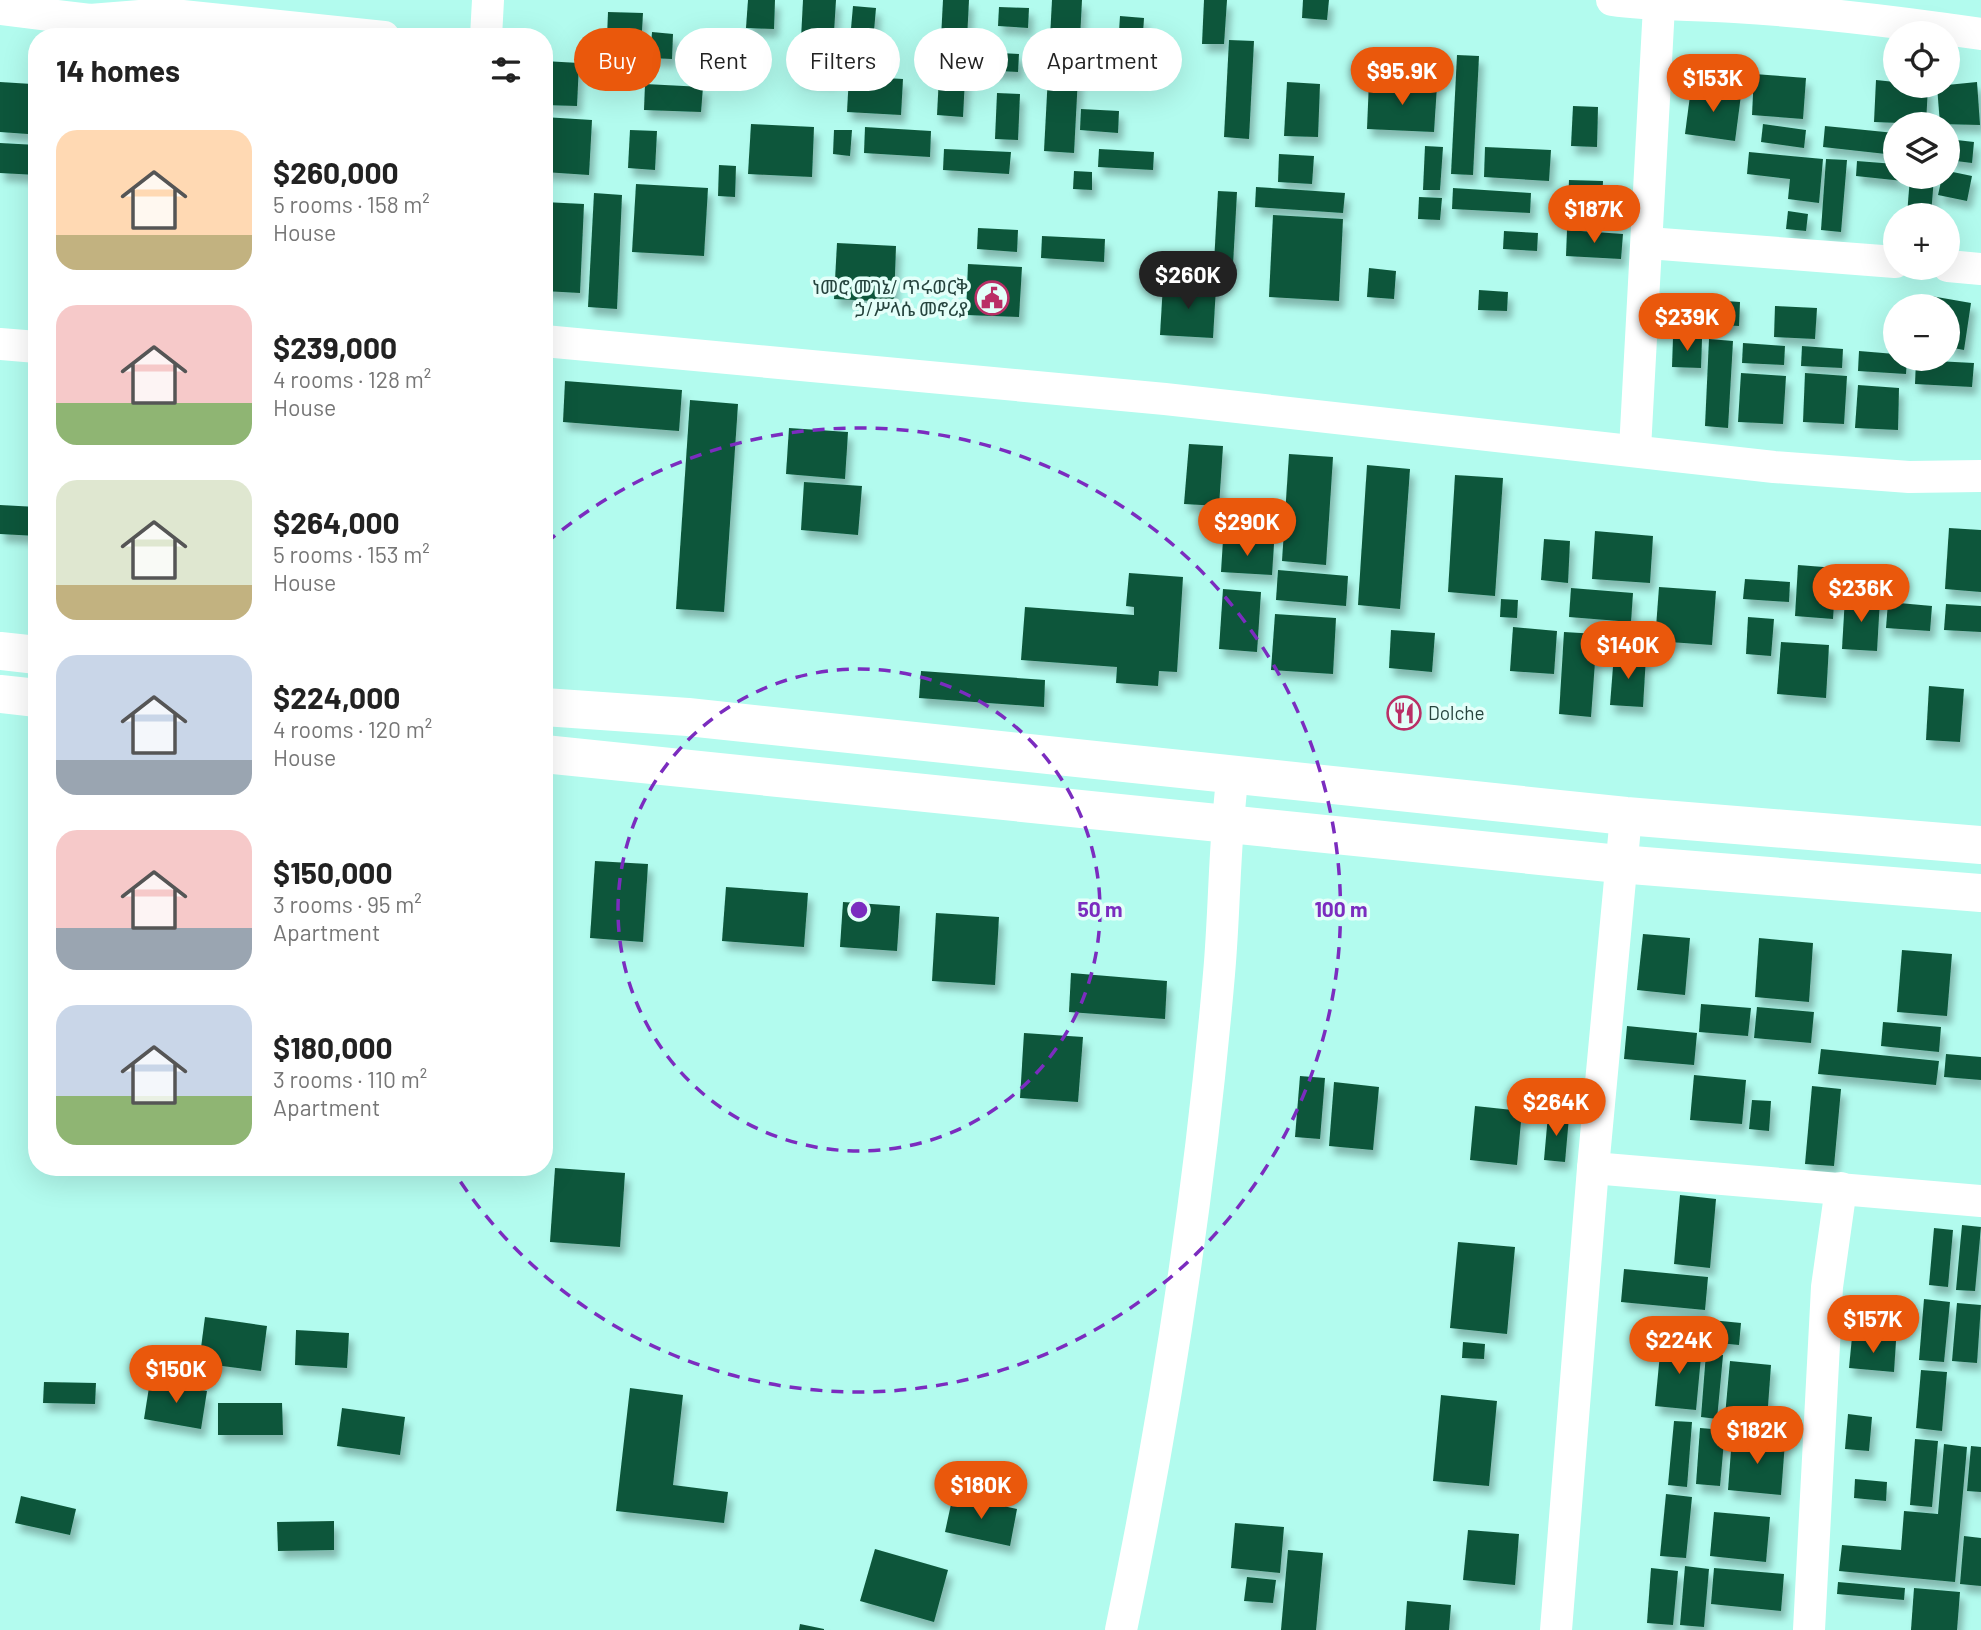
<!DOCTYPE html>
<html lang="en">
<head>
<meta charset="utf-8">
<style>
  :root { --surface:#fff; --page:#f6f6f6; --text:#222; --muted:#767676; --accent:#ea580c }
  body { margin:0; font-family:Barlow,"Noto Sans Ethiopic",sans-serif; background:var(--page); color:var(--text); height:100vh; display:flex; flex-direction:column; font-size:26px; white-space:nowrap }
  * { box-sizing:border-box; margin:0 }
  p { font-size:23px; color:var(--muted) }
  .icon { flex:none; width:38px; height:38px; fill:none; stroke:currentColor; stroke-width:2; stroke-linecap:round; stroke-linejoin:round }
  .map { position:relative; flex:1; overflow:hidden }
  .side { position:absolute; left:28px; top:28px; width:525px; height:1148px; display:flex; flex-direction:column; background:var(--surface); border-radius:28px; box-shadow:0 7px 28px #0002 }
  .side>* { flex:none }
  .guide { position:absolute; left:574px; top:28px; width:665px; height:63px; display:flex; gap:14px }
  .buttons { position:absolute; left:1883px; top:21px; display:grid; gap:14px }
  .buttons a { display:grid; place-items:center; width:77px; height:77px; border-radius:50%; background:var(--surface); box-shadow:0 7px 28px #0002; font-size:35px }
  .price { position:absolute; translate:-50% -60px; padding:0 16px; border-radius:24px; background:var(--accent); color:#fff; font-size:23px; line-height:46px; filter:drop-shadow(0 2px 4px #0008) }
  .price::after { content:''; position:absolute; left:50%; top:42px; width:21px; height:16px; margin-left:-10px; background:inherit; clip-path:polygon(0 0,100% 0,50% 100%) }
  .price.current { background:#222; color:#fff }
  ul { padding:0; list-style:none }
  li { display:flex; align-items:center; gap:21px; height:175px; padding:0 28px }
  li span { display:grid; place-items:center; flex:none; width:196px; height:140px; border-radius:21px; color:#555 }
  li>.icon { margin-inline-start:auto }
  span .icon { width:84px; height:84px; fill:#fffc; stroke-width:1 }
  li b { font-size:30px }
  h2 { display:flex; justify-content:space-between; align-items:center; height:84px; padding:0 28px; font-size:30px }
  .tag { padding:0 24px; border-radius:32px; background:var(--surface); box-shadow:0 7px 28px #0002; font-size:24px; line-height:63px }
  .tag.current { background:var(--accent); color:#fff }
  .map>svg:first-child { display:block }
  .building { fill:#0b573a; filter:url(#shadow) }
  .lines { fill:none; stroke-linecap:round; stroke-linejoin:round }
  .minor { stroke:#fff; stroke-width:32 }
  .secondary { stroke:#fff; stroke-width:38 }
  .ring { fill:none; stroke:#7b2cbf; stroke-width:3.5; stroke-dasharray:12 9 }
  .labels { text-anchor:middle; stroke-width:7; stroke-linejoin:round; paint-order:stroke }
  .poi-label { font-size:19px; fill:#26443e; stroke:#e3fff9; text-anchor:end }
  .centre { fill:#7b2cbf; stroke:#e3fff9; stroke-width:3.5 }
  .ring-label { font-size:21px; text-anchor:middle; font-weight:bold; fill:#7b2cbf; stroke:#e3fff9; stroke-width:7; stroke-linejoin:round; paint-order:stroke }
</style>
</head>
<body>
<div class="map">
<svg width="1981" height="1630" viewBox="0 0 1981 1630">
  <defs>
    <filter id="shadow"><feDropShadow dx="4.5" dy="8" stdDeviation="3.5" flood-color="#0004"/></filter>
  </defs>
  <rect width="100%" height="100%" fill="#b2fbee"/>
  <!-- building -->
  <g class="building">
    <path d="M748,0h27l-1,29 -28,-1z"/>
    <path d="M803,0h33l-5,80 -32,-2z"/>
    <path d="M943,0h26l-6,117 -26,-2z"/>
    <path d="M1052,0h30l-8,153 -30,-2z"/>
    <path d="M1204,0h23l-3,44h-22z"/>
    <path d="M1303,0h26l-2,20 -25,-2z"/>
    <path d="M853,6l23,2 -3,34 -23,-2z"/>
    <path d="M999,7l30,1 -1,20 -30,-2z"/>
    <path d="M608,12l35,1 -3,53 -34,-2z"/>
    <path d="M1120,16l24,2 -2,30 -24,-1z"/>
    <path d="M652,32l21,2 -1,25 -22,-1z"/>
    <path d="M1229,40l25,1 -5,98 -25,-2z"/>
    <path d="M1114,50l39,2 -1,22 -39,-2z"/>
    <path d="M981,52l38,2 -1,18 -38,-2z"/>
    <path d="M1457,55l22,1 -6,119 -22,-1z"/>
    <path d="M544,61l35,2 -2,43 -33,-1z"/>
    <path d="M1754,74l52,4 -3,41 -51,-4z"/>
    <path d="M849,76l54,3 -2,36 -54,-3z"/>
    <path d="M1876,80l19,2v4h33l-2,38 -52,-2z"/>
    <path d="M1369,81l68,4 -3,47 -67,-3z"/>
    <path d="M0,82l32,2 -4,50 -28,-2z"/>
    <path d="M1287,82l33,2 -2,53 -34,-1z"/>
    <path d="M1977,82l3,43 -40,-1 -3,-38z"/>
    <path d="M645,84l58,3 -2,25 -57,-2z"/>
    <path d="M1691,88l50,7 -6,46 -50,-7z"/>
    <path d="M997,93l23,1 -2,46 -23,-1z"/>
    <path d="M1573,106l25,1 -1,40 -26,-1z"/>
    <path d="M1081,109l38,2 -1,22 -38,-3z"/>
    <path d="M544,117l48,3 -3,55 -45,-3z"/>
    <path d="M751,124l63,3 -2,50 -64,-3z"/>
    <path d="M1763,124l43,6 -2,18 -43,-6z"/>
    <path d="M1825,126l70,7v22l-72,-8z"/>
    <path d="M865,127l66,4 -1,26 -66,-4z"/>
    <path d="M630,130l27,1 -2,39 -27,-2z"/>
    <path d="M834,130h18l-2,26 -17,-2z"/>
    <path d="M1948,139l26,3 -2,21 -24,-3z"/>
    <path d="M0,143l37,2v30l-37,-2z"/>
    <path d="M1425,146l18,1 -3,43h-17z"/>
    <path d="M1485,147l66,3 -2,31 -65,-4z"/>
    <path d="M944,149l67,3 -2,22 -66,-4z"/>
    <path d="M1099,149l55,3 -1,18 -55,-3z"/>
    <path d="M1749,152l74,7 -4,44 -31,-4 2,-20 -43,-5z"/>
    <path d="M1279,154l35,2 -2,28 -34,-2z"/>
    <path d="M1826,159l21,1 -6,72 -20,-2z"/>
    <path d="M1857,161l38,3v13h9l-1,4 -47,-5z"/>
    <path d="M719,165l17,1 -1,31 -17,-1z"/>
    <path d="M1074,171l18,1v18l-19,-1z"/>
    <path d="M1948,171l24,5 -5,25 -29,-6 4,-18h6z"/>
    <path d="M1910,177h24l-3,38h-24z"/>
    <path d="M1569,180l34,1 -1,25 -34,-2z"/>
    <path d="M636,184l72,4 -4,68 -72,-4z"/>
    <path d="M1256,187l89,6 -2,20 -88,-6z"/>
    <path d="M1453,188l78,5 -1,20 -78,-4z"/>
    <path d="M1615,190l12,1 -1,25 -12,-1z"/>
    <path d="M1218,191l19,1 -4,73 -19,-2z"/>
    <path d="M594,193l28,2 -5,114 -29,-2z"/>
    <path d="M1419,197l23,1 -2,22 -22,-1z"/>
    <path d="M544,202l40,2 -4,89 -36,-2z"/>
    <path d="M1788,211l20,3 -2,17 -20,-2z"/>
    <path d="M1273,215l70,4 -4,82 -70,-4z"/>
    <path d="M978,228l40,2 -1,22 -40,-3z"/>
    <path d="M1567,230l56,4 -2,25 -55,-3z"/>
    <path d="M1504,231l34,2 -1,18 -34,-2z"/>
    <path d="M1042,236l63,3 -1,23 -63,-4z"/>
    <path d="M837,243l59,3 -2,56 -60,-3z"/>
    <path d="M1169,251l34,2 -1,20 -35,-2z"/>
    <path d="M968,264l54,3 -3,50 -53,-2z"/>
    <path d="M1369,268l27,3 -2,28 -27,-2z"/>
    <path d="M1163,284l53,3 -3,51 -53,-3z"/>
    <path d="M1479,290l29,2 -1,19 -29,-1z"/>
    <path d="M1931,296l40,7 -7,47 -16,-3v-41h-19z"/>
    <path d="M1682,298l58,4 -1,24 -58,-3z"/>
    <path d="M1775,306l42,2 -2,31 -41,-2z"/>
    <path d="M1673,338l29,1 -1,29 -29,-1z"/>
    <path d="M1709,339l24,2 -5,87 -23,-2z"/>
    <path d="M1743,343l42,3 -1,19 -42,-2z"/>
    <path d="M1802,346l41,3 -1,19 -41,-2z"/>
    <path d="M1859,351l36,3v5h12l-1,15 -48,-3z"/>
    <path d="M1916,360l58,3 -2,24 -57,-3z"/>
    <path d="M1741,373l45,3 -3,48 -45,-2z"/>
    <path d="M1805,373l42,3 -3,48 -41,-2z"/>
    <path d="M565,381l117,9 -3,41 -116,-9z"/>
    <path d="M1858,385l41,3 -1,42 -43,-2z"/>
    <path d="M690,400l48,4 -14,208 -48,-3z"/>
    <path d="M789,428l59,4 -3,47 -59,-5z"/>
    <path d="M1189,444l34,2 -4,60 -35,-2z"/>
    <path d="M1289,454l44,3 -7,108 -44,-4z"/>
    <path d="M1367,465l43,4 -10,140 -42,-4z"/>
    <path d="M1455,475l48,3 -8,118 -47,-4z"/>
    <path d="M804,482l58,4 -4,49 -57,-5z"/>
    <path d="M0,505l37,2v29l-37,-2z"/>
    <path d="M1949,528l32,2v62l-36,-3z"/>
    <path d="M1595,531l58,5 -3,47 -58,-4z"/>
    <path d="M1544,539l26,2 -2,42 -27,-3z"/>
    <path d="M1223,540l51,4 -2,31 -51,-3z"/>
    <path d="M1798,565l38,3 -3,51 -38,-3z"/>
    <path d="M1278,570l70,6 -2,30 -70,-6z"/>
    <path d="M1129,573l54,4 -6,95 -18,-1 -1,15 -42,-3 1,-16 -96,-7 4,-53 109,8v-8l-8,-1z"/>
    <path d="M1745,579l45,3 -1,20 -46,-3z"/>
    <path d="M1659,587l57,4 -4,54 -57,-4z"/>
    <path d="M1571,588l62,5 -2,29 -62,-5z"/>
    <path d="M1223,589l38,3 -4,60 -38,-3z"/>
    <path d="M1845,597l35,2 -3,52 -35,-2z"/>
    <path d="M1501,599l17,1 -1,18 -17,-1z"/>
    <path d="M1888,602l44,4 -2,25 -44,-3z"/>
    <path d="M1946,604l35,2v26l-37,-2z"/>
    <path d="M1275,614l61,4 -3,56 -62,-4z"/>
    <path d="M1748,617l26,2 -3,37 -25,-2z"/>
    <path d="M1513,627l44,4 -3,43 -44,-3z"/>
    <path d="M1391,630l44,3 -3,39 -43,-4z"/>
    <path d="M1564,632l33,2 -6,83 -32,-3z"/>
    <path d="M1781,642l48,3 -3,53 -49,-4z"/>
    <path d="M1614,654l32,2 -3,51 -33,-2z"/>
    <path d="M921,671l124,9 -1,27 -125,-9z"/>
    <path d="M1929,686l35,3 -4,53 -34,-2z"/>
    <path d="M595,861l53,3 -5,78 -53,-4z"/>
    <path d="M726,887l82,6 -4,54 -82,-6z"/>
    <path d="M843,902l57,4 -3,45 -57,-4z"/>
    <path d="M936,913l63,4 -4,68 -63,-4z"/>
    <path d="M1643,934l47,4 -5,57 -48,-5z"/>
    <path d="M1759,938l54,5 -4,59 -54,-5z"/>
    <path d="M1902,950l50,4 -5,62 -50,-4z"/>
    <path d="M1071,973l96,8 -2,38 -96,-7z"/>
    <path d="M1701,1004l50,4 -3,28 -49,-4z"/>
    <path d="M1757,1007l57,5 -3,31 -57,-5z"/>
    <path d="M1883,1022l58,5 -2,25 -58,-6z"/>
    <path d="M1627,1026l70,7 -3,32 -70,-6z"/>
    <path d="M1024,1033l59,4 -5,65 -58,-4z"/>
    <path d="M1821,1049l118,12 -3,24 -118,-11z"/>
    <path d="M1946,1054l35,3v23l-37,-3z"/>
    <path d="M1694,1075l52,5 -4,44 -52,-4z"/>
    <path d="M1300,1076l25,2 -5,61 -25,-2z"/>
    <path d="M1334,1082l45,5 -6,63 -44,-4z"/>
    <path d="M1812,1086l29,3 -7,77 -29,-2z"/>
    <path d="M1752,1100l19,1 -2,30 -20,-2z"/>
    <path d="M1475,1106l47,5 -5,54 -47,-5z"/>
    <path d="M1548,1115l21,2 -4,45 -21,-2z"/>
    <path d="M555,1168l70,5 -5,74 -70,-5z"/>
    <path d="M1680,1195l36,4 -6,69 -36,-4z"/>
    <path d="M1962,1225l19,2 -6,64 -19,-1z"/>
    <path d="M1934,1228l19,2 -5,57 -19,-2z"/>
    <path d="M1458,1242l57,5 -8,87 -57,-6z"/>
    <path d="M1624,1269l84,8 -3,33 -84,-8z"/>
    <path d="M1924,1299l26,3 -6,60 -25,-2z"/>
    <path d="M1957,1303l24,2 -4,58 -25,-2z"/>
    <path d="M205,1317l62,9 -6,45 -62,-8z"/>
    <path d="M1711,1320l30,3 -2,22 -31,-3z"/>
    <path d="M296,1330l53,3 -2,35 -52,-3z"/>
    <path d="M1852,1337l44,4 -2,31 -45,-4z"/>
    <path d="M1463,1342l22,2 -1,15 -22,-1z"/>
    <path d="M1661,1343l41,3 -6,64 -41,-4z"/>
    <path d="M1706,1353l17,2 -6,64 -16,-2z"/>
    <path d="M1730,1361l41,4 -4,55 -42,-4z"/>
    <path d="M1921,1370l26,2 -5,59 -26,-3z"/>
    <path d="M150,1381l57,10 -6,38 -57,-10z"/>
    <path d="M44,1382l52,1 -1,21 -52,-1z"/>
    <path d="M630,1388l53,7 -10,90 55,7 -4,31 -108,-12z"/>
    <path d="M1441,1395l56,6 -8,85 -56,-5z"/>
    <path d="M218,1403h64l1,32h-65z"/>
    <path d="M342,1408l63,9 -5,38 -63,-9z"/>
    <path d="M1848,1414l24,3 -3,34 -24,-2z"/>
    <path d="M1674,1421l18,1 -5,65 -19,-2z"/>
    <path d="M1700,1428l25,2 -5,56 -24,-2z"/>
    <path d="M1732,1437l53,5 -4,53 -53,-5z"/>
    <path d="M1915,1439l23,2 -6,66 -22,-2z"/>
    <path d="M1944,1444l23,3 -12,135 -116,-11 3,-26 59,5 3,-39 34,3z"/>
    <path d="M1971,1446l10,1v45l-14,-1z"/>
    <path d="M1855,1479l32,3 -1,19 -32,-3z"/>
    <path d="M1666,1494l26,3 -6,61 -26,-2z"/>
    <path d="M953,1495l64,14 -7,37 -65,-14z"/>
    <path d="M21,1496l55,13 -6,26 -55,-12z"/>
    <path d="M1714,1512l56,5 -4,45 -56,-6z"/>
    <path d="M334,1521v29l-56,1 -1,-29z"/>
    <path d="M1235,1523l49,4 -4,46 -49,-5z"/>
    <path d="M1468,1530l51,4 -4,51 -52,-5z"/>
    <path d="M1964,1536l17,2v48l-21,-2z"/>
    <path d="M875,1549l73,21 -14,52 -74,-21z"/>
    <path d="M1288,1550l35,3 -7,77h-35z"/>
    <path d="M1685,1566l24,3 -5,58 -24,-2z"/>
    <path d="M1651,1568l27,3 -5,54 -26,-2z"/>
    <path d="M1714,1568l70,6 -3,37 -70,-7z"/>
    <path d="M1247,1577l29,3 -3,23 -29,-2z"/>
    <path d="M1838,1582l67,6 -1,12 -67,-6z"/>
    <path d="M1914,1588l46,4 -3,38h-46z"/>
    <path d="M1407,1601l44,4 -2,25h-44z"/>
    <path d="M800,1624l24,5v1h-25z"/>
  </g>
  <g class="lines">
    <!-- minor -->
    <g class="minor">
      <path d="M1612,0c41,6 82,4 123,7 82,5 164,15 246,27"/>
      <path d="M0,9l90,11 74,-6 220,23"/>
      <path d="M486,37l2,-37"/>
      <path d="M1648,243l247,19"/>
      <path d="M1948,266l33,3"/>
      <path d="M544,341l621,58 609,68 135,10 72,-1"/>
      <path d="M0,344l37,3"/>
      <path d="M1635,449l24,-443"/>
      <path d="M1593,1168l388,33"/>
      <path d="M1121,1630c45,-216 79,-436 98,-656 6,-67 5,-134 14,-201"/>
      <path d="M1556,1630l37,-462 33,-352"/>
      <path d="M1809,1630l18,-343 14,-99"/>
    </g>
    <!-- secondary -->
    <g class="secondary">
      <path d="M0,651l37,4"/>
      <path d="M0,694l37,4"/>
      <path d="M544,707l144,10 938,99 355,29"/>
      <path d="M544,754l1075,110 362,29"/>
    </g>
  </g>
  <!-- distance rings -->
  <g class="ring">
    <circle cx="859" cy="910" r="241"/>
    <path d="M546 543A482 482 0 1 1 452 1169"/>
  </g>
  <!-- icons -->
  <defs>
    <symbol id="civic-ring" viewBox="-11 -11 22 22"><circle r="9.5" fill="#e3fff9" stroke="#ba2f66" stroke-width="1.5"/><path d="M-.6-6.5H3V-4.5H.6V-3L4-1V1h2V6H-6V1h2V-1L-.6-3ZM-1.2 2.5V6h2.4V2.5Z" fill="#ba2f66"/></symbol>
    <symbol id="restaurant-ring" viewBox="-11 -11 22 22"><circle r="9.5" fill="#e3fff9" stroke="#ba2f66" stroke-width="1.5"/><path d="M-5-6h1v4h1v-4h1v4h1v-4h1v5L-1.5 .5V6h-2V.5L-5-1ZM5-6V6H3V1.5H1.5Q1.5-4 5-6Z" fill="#ba2f66"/></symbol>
  </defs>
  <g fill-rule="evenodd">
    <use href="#civic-ring" x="973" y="279" width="38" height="38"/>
    <use href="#restaurant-ring" x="1385" y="694" width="38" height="38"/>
  </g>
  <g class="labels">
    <!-- poi labels -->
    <g class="poi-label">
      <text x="968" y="294">ነመሮ መገኔ/ ጥሩወርቅ<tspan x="968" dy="22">ኃ/ሥላሴ መኖሪያ</tspan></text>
      <text x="1428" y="720" text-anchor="start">Dolche</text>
    </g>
  </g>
  <circle cx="859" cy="910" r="10" class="centre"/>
  <g class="ring-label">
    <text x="1100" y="917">50 m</text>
    <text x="1341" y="917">100 m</text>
  </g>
</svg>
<div class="buttons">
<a><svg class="icon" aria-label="locate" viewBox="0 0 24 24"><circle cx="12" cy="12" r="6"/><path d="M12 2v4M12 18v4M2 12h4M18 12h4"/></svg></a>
<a><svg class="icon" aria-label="layers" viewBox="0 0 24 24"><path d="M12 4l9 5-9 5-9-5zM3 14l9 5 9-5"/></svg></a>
<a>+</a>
<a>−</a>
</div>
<b class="price" style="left:1402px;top:107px">$95.9K</b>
<b class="price" style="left:1713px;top:114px">$153K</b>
<b class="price" style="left:1594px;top:245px">$187K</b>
<b class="price current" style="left:1188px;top:311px">$260K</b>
<b class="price" style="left:1687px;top:353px">$239K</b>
<b class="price" style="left:1247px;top:558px">$290K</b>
<b class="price" style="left:1861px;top:624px">$236K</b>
<b class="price" style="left:1628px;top:681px">$140K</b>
<b class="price" style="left:1556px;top:1138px">$264K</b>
<b class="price" style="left:1873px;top:1355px">$157K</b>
<b class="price" style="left:1679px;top:1376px">$224K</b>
<b class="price" style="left:176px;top:1405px">$150K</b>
<b class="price" style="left:1757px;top:1466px">$182K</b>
<b class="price" style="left:981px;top:1521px">$180K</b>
<div class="guide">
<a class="tag current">Buy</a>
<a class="tag">Rent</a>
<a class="tag">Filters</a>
<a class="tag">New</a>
<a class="tag">Apartment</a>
</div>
<section class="side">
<h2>14 homes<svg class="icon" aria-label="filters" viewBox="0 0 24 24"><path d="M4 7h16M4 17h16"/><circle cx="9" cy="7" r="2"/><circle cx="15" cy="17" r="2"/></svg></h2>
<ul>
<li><span style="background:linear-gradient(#ffd9b3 75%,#c2b280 0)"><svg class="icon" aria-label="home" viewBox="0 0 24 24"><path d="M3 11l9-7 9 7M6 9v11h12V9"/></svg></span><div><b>$260,000</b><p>5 rooms · 158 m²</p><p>House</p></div></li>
<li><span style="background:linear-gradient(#f6c9c9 70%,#8fb573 0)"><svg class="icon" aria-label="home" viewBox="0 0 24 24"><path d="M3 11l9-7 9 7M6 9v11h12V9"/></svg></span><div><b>$239,000</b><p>4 rooms · 128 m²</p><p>House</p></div></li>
<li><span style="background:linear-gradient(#dfe7d0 75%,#c2b280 0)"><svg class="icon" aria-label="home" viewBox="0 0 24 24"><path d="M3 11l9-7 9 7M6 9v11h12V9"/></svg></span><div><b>$264,000</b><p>5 rooms · 153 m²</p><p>House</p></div></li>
<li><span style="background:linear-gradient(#c9d6e8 75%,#9aa5b1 0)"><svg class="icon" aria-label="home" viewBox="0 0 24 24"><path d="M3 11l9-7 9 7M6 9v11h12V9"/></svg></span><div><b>$224,000</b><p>4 rooms · 120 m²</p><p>House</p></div></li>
<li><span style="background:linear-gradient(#f6c9c9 70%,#9aa5b1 0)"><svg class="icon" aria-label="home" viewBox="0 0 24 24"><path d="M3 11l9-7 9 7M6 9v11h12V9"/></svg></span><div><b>$150,000</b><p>3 rooms · 95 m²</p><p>Apartment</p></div></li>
<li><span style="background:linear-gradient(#c9d6e8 65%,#8fb573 0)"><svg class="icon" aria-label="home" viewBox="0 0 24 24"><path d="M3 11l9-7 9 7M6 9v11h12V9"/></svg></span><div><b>$180,000</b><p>3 rooms · 110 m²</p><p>Apartment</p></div></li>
</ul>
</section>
</div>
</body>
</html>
